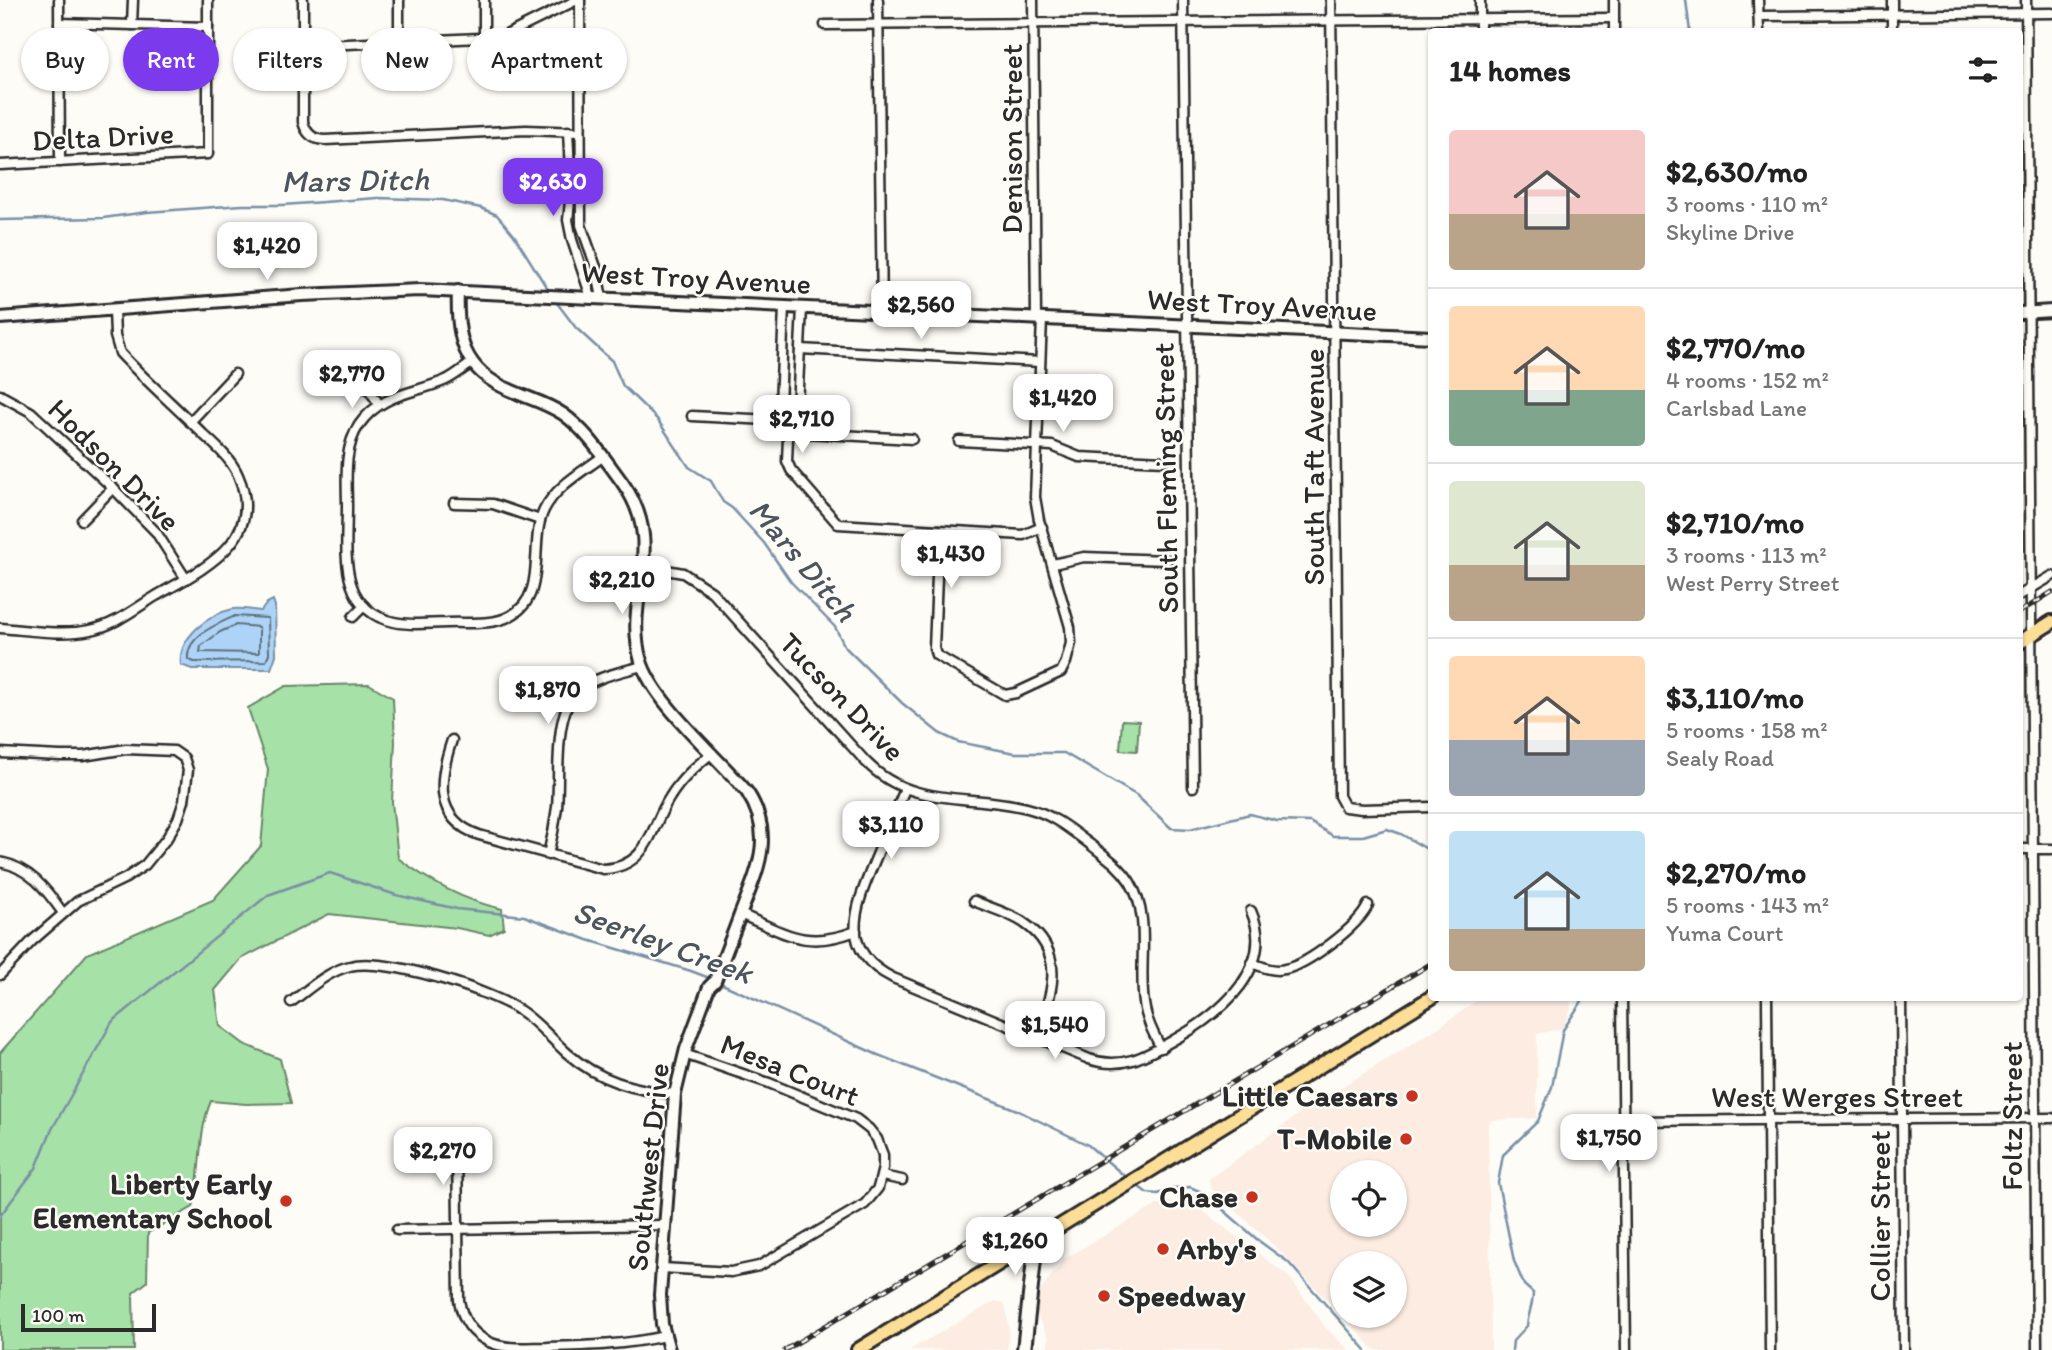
<!DOCTYPE html>
<html lang="en">
<head>
<meta charset="utf-8">
<style>
  :root { --surface:#fff; --page:#f2f2f2; --text:#222; --muted:#767676; --line:#e0e0e0; --accent:#7c3aed }
  body { margin:0; font-family:Itim,sans-serif; background:var(--page); color:var(--text); height:100vh; display:flex; flex-direction:column; font-size:26px; white-space:nowrap }
  * { box-sizing:border-box; margin:0 }
  p { font-size:23px; color:var(--muted) }
  .icon { flex:none; width:38px; height:38px; fill:none; stroke:currentColor; stroke-width:2; stroke-linecap:round; stroke-linejoin:round }
  .map { position:relative; flex:1; overflow:hidden }
  .drawer { position:absolute; left:1428px; top:28px; width:595px; height:973px; display:flex; flex-direction:column; background:var(--surface); border-radius:7px; box-shadow:0 2px 5px #0004 }
  .drawer>* { flex:none }
  .banner { position:absolute; left:21px; top:28px; width:665px; height:63px; display:flex; gap:14px }
  .buttons { position:absolute; left:1330px; top:1160px; display:grid; gap:14px }
  .buttons a { display:grid; place-items:center; width:77px; height:77px; border-radius:50%; background:var(--surface); box-shadow:0 2px 5px #0004; font-size:35px }
  .scale { position:absolute; left:21px; bottom:18px; width:135px; box-sizing:border-box; padding-left:7px; border:4px solid #2b2b2b; border-top:0; font-size:19px; line-height:24px; white-space:nowrap; color:#2b2b2b; -webkit-text-stroke:5px #fdfcf7; paint-order:stroke }
  .price { position:absolute; translate:-50% -60px; padding:0 16px; border-radius:14px; background:#fff; color:#222; font-size:23px; line-height:46px; filter:drop-shadow(0 2px 4px #0008) }
  .price::after { content:''; position:absolute; left:50%; top:42px; width:21px; height:16px; margin-left:-10px; background:inherit; clip-path:polygon(0 0,100% 0,50% 100%) }
  .price.on { background:var(--accent); color:#fff }
  ul { padding:0; list-style:none }
  li { display:flex; align-items:center; gap:21px; height:175px; padding:0 21px }
  li+li { border-top:2px solid var(--line) }
  li span { display:grid; place-items:center; flex:none; width:196px; height:140px; border-radius:7px; color:#555 }
  li>.icon { margin-inline-start:auto }
  span .icon { width:84px; height:84px; fill:#fffc; stroke-width:1 }
  li b { font-size:30px }
  h2 { display:flex; justify-content:space-between; align-items:center; height:84px; padding:0 21px; font-size:30px }
  .tag { padding:0 24px; border-radius:32px; background:var(--surface); box-shadow:0 2px 5px #0004; font-size:24px; line-height:63px }
  .tag.on { background:var(--accent); color:#fff }
  .map>svg:first-child { display:block }
  .built { fill:#fcece1; fill-rule:evenodd }
  .green { fill:#a6e1a7; stroke:#688669; stroke-width:2 }
  .water { fill:#add4f7; stroke:#7990a5; stroke-width:2 }
  .lines { fill:none; stroke-linecap:round; stroke-linejoin:round }
  .shore { stroke:#5f6f7d; stroke-width:2 }
  .stream { stroke:#7990a5; stroke-width:2.5 }
  .minor-casing { stroke:#2b2b2b; stroke-width:13 }
  .tertiary-casing { stroke:#2b2b2b; stroke-width:16 }
  .secondary-casing { stroke:#2b2b2b; stroke-width:18 }
  .primary-casing { stroke:#2b2b2b; stroke-width:18 }
  .minor { stroke:#fdfcf7; stroke-width:8 }
  .tertiary { stroke:#fdfcf7; stroke-width:10 }
  .secondary { stroke:#fdfcf7; stroke-width:12 }
  .primary { stroke:#fdde96; stroke-width:12 }
  .rail-casing { stroke:#2b2b2b; stroke-width:5 }
  .rail { stroke:#fdfcf7; stroke-width:2.5; stroke-dasharray:8; stroke-linecap:butt }
  .poi-dot { fill:#c8321e; stroke:#fdfcf7; stroke-width:2.5 }
  .labels { text-anchor:middle; stroke-width:5; stroke-linejoin:round; paint-order:stroke }
  .street-label { font-size:30px; fill:#2b2b2b; stroke:#fdfcf7 }
  .poi-label { font-size:30px; font-weight:bold; fill:#2b2b2b; stroke:#fdfcf7; text-anchor:end }
  .water-label { font-size:32px; font-style:italic; fill:#4c555e; stroke:#fdfcf7 }
</style>
</head>
<body>
<div class="map">
<svg width="2052" height="1350" viewBox="0 0 2052 1350">
  <rect width="100%" height="100%" fill="#fdfcf7"/>
  <filter id="ink" filterUnits="userSpaceOnUse"><feTurbulence type="fractalNoise" baseFrequency=".0143" numOctaves="2"/><feDisplacementMap in="SourceGraphic" scale="14" xChannelSelector="R" yChannelSelector="G"/><feConvolveMatrix kernelMatrix="1 2 1 2 8 2 1 2 1" color-interpolation-filters="sRGB"/></filter>
  <g filter="url(#ink)">
    <!-- built -->
    <g class="built">
      <path d="M1480,998h90l1,11 -8,19 -26,6v84l-45,2 -4,3 3,227h-116l-32,-34h52v-52h-53v52l-64,-67 -68,-62 -1,-8 94,-68 138,-85zM1342,1172h53v53h-53z"/>
      <path d="M1170,1202l25,3 94,72 37,51 23,22h-302l2,-12 -14,-27 5,-20 24,-32 93,-54z"/>
      <path d="M995,1301l9,2 2,6 3,19 -2,22h-97z"/>
    </g>
    <!-- green -->
    <g class="green">
      <path d="M369,684l24,14 2,44 -3,60 6,56c32,24 64,42 104,51l2,19 -15,7 -32,-7 -128,-14 -88,45 -26,31 5,36 24,18 36,15 11,44 -45,1 -35,-3c-14,33 -9,70 -18,106l-45,26 -1,49 -14,11 1,57h-134v-297l87,-99 126,-54 48,-54 7,-77 -20,-61 38,-22z"/>
      <path d="M1122,720l17,1 -2,30 -17,-1z"/>
    </g>
    <!-- water -->
    <path class="water" d="M273,600l2,6 1,49 -5,14h-79l-11,-4c-4,-27 28,-51 52,-56 8,-1 19,1 28,2l6,-8z"/>
    <g class="lines">
      <!-- shore -->
      <g class="shore">
        <path d="M235,616l33,2 1,36 -3,7 -72,1 -6,-3c-2,-23 29,-35 47,-43z"/>
        <path d="M236,625l23,2v26l-59,-1 1,-6 19,-14z"/>
      </g>
      <!-- stream -->
      <g class="stream">
        <path d="M1686,0l4,32"/>
        <path d="M0,220l103,-2 44,-6 95,-7h41l95,-7 65,2 38,8 16,7 17,20 36,58"/>
        <path d="M554,299l22,29 36,33 11,25 34,33 32,48 22,14 12,21 9,6 32,35 27,39 44,45 10,20 57,56 37,30 19,9 57,11h49l72,42 35,33 19,1 60,-15 27,7 33,1 23,14h30l24,-7 14,5 31,18"/>
        <path d="M718,982l160,73 139,55 71,35 39,33"/>
        <path d="M1135,1184l12,9 11,1 16,-6 16,-1 14,6 55,48 29,21 78,88"/>
        <path d="M0,1216l36,-48 15,-37 61,-109 156,-127 62,-22 66,22 61,14 67,7 64,24 103,31 21,8"/>
        <path d="M1512,1350l1,-9 14,-15c1,-12 6,-21 6,-33l-9,-8 -10,-24 -16,-78 5,-28 35,-34 14,-34 11,-57 21,-32"/>
      </g>
      <defs>
        <g id="minor">
          <path d="M59,0l1,162"/>
          <path d="M303,0v122c3,11 10,18 22,18l201,-10 53,2"/>
          <path d="M399,0v41"/>
          <path d="M484,0v37"/>
          <path d="M580,0l1,225 15,42 6,31"/>
          <path d="M878,0l4,313"/>
          <path d="M1033,0l3,319"/>
          <path d="M1183,0l10,787"/>
          <path d="M1331,0l8,796 6,11 17,2 70,-2"/>
          <path d="M1480,0v32"/>
          <path d="M1614,0v32"/>
          <path d="M1758,0l1,32"/>
          <path d="M1892,0v32"/>
          <path d="M2026,0l11,1350"/>
          <path d="M1759,16l293,-3"/>
          <path d="M59,23l149,4"/>
          <path d="M132,25l1,-25"/>
          <path d="M825,25l789,-7"/>
          <path d="M303,46l199,-9 75,-37"/>
          <path d="M568,131l3,61 -3,28 4,20 19,57"/>
          <path d="M0,165l208,-11v-154"/>
          <path d="M784,307l-4,99 9,9"/>
          <path d="M802,308l-5,99 -8,8 -2,46 4,9 47,54 185,11 19,-8"/>
          <path d="M800,349l240,13"/>
          <path d="M473,362c-9,6 -17,13 -27,18 -32,14 -65,13 -87,45 -16,24 -12,55 -12,82 0,44 -10,102 47,115 17,4 36,1 53,1 20,-1 45,3 63,-7 39,-20 18,-73 34,-106 12,-24 38,-38 58,-53"/>
          <path d="M354,368l25,36"/>
          <path d="M0,395l31,17 82,76 43,44 30,47"/>
          <path d="M692,416l97,5"/>
          <path d="M190,422l45,-48"/>
          <path d="M788,432l124,7"/>
          <path d="M959,441l93,5 27,11 85,4"/>
          <path d="M454,503l39,1 47,16"/>
          <path d="M82,520l31,-32"/>
          <path d="M939,530l-5,118 2,7 69,40 11,-2 45,-21 5,-10 5,-19 -1,-16 -31,-107 -4,-23 7,-178"/>
          <path d="M1053,564l31,-7 83,3"/>
          <path d="M644,566l39,7 29,19 154,170c46,47 104,31 161,46 25,6 44,22 64,37 14,11 29,21 39,37 22,36 8,81 14,121 2,16 9,30 17,45"/>
          <path d="M2020,595l32,-19"/>
          <path d="M353,617l11,-11"/>
          <path d="M0,628c29,2 62,8 90,2 24,-4 46,-22 66,-34 45,-26 111,-55 82,-121 -7,-16 -22,-29 -34,-40 -28,-28 -57,-53 -84,-82l-5,-17 -1,-26"/>
          <path d="M452,740c-13,38 -19,79 27,95l124,34c46,-2 47,-41 67,-72 11,-18 26,-31 42,-44"/>
          <path d="M0,753l60,3h23l43,-7 48,2 10,7 4,12 -4,31 -6,18 -11,19 -22,27 -19,13 -48,23 -46,40 -32,34"/>
          <path d="M905,789c-10,24 -20,47 -30,71 -19,46 -39,90 18,118l196,81c35,12 60,-5 90,-22 43,-25 97,-70 72,-126"/>
          <path d="M2020,849h32"/>
          <path d="M548,855c4,-16 7,-32 9,-48 3,-32 -4,-93 20,-115 16,-15 45,-20 65,-26"/>
          <path d="M0,862c30,6 46,27 63,51"/>
          <path d="M974,901c16,7 36,12 50,22 45,30 27,75 11,114"/>
          <path d="M740,914c47,20 65,36 116,17"/>
          <path d="M1252,963c10,4 22,9 33,6 22,-4 74,-43 83,-64"/>
          <path d="M1622,998l4,352"/>
          <path d="M1767,998l3,352"/>
          <path d="M1901,998l3,352"/>
          <path d="M291,1002c18,-13 37,-31 59,-36 35,-9 139,24 169,44 19,12 32,29 48,43 32,28 67,37 108,41"/>
          <path d="M1623,1121l429,-3"/>
          <path d="M457,1146l2,154c3,19 13,34 30,42 18,8 39,5 58,5 41,-1 79,-2 118,-11"/>
          <path d="M882,1176l20,4"/>
          <path d="M397,1230l268,-5"/>
          <path d="M662,1268l69,4 28,-6 106,-62 13,-16 5,-20v-13l-6,-16 -8,-10 -13,-10 -87,-36 -85,-29"/>
        </g>
        <g id="tertiary">
          <path d="M458,291c-2,46 5,80 52,99 17,8 37,13 53,24 24,17 41,44 59,68 47,65 0,116 19,179 12,41 77,96 106,131 29,44 10,79 -7,123 -8,22 -17,44 -25,66l-6,6 -23,62 -11,45 -15,201 2,29 7,26"/>
          <path d="M2020,313l32,-2"/>
          <path d="M0,318l302,-23 118,-5 1012,47"/>
        </g>
        <path id="secondary" d="M1024,1350l12,-109"/>
        <g id="primary">
          <path d="M2020,642l32,-20"/>
          <path d="M858,1350l574,-353"/>
        </g>
      </defs>
      <!-- minor casing -->
      <use href="#minor" class="minor-casing"/>
      <!-- tertiary casing -->
      <use href="#tertiary" class="tertiary-casing"/>
      <!-- secondary casing -->
      <use href="#secondary" class="secondary-casing"/>
      <!-- primary casing -->
      <use href="#primary" class="primary-casing"/>
      <!-- minor -->
      <use href="#minor" class="minor"/>
      <!-- tertiary -->
      <use href="#tertiary" class="tertiary"/>
      <!-- secondary -->
      <use href="#secondary" class="secondary"/>
      <!-- primary -->
      <use href="#primary" class="primary"/>
      <defs>
        <g id="rail">
          <path d="M2020,612l32,-20"/>
          <path d="M785,1350l647,-387"/>
        </g>
      </defs>
      <!-- rail casing -->
      <use href="#rail" class="rail-casing"/>
      <!-- rail -->
      <use href="#rail" class="rail"/>
    </g>
  </g>
  <!-- markers -->
  <g class="poi-dot">
    <circle cx="1412" cy="1096" r="7"/>
    <circle cx="1406" cy="1139" r="7"/>
    <circle cx="1252" cy="1197" r="7"/>
    <circle cx="286" cy="1201" r="7"/>
    <circle cx="1163" cy="1249" r="7"/>
    <circle cx="1104" cy="1296" r="7"/>
  </g>
  <g class="labels">
    <!-- street labels -->
    <g class="street-label">
      <text transform="translate(103 137) rotate(-3)" y="10">Delta Drive</text>
      <text transform="translate(1012 139) rotate(-90)" y="10">Denison Street</text>
      <text transform="translate(696 278) rotate(3)" y="10">West Troy Avenue</text>
      <text transform="translate(1262 305) rotate(3)" y="10">West Troy Avenue</text>
      <text transform="translate(114 465) rotate(45)" y="10">Hodson Drive</text>
      <text transform="translate(1314 467) rotate(-90)" y="10">South Taft Avenue</text>
      <text transform="translate(1166 478) rotate(-91)" y="10">South Fleming Street</text>
      <text transform="translate(842 697) rotate(46)" y="10">Tucson Drive</text>
      <text transform="translate(790 1070) rotate(22)" y="10">Mesa Court</text>
      <text x="1837" y="1107">West Werges Street</text>
      <text transform="translate(2012 1116) rotate(-90)" y="10">Foltz Street</text>
      <text transform="translate(648 1167) rotate(-84)" y="10">Southwest Drive</text>
      <text transform="translate(1880 1216) rotate(-90)" y="10">Collier Street</text>
    </g>
    <!-- poi labels -->
    <g class="poi-label">
      <text x="1398" y="1106">Little Caesars</text>
      <text x="1392" y="1149">T-Mobile</text>
      <text x="272" y="1194">Liberty Early<tspan x="272" dy="34">Elementary School</tspan></text>
      <text x="1238" y="1207">Chase</text>
      <text x="1177" y="1259" text-anchor="start">Arby's</text>
      <text x="1118" y="1306" text-anchor="start">Speedway</text>
    </g>
    <!-- water labels -->
    <g class="water-label">
      <text transform="translate(355 180) rotate(-1)" y="11">Mars Ditch</text>
      <text transform="translate(803 560) rotate(50)" y="11">Mars Ditch</text>
      <text transform="translate(663 942) rotate(20)" y="11">Seerley Creek</text>
    </g>
  </g>
</svg>
<div class="buttons">
<a><svg class="icon" aria-label="locate" viewBox="0 0 24 24"><circle cx="12" cy="12" r="6"/><path d="M12 2v4M12 18v4M2 12h4M18 12h4"/></svg></a>
<a><svg class="icon" aria-label="layers" viewBox="0 0 24 24"><path d="M12 4l9 5-9 5-9-5zM3 14l9 5 9-5"/></svg></a>
</div>
<div class="scale">100 m</div>
<b class="price on" style="left:553px;top:218px">$2,630</b>
<b class="price" style="left:267px;top:282px">$1,420</b>
<b class="price" style="left:921px;top:341px">$2,560</b>
<b class="price" style="left:352px;top:410px">$2,770</b>
<b class="price" style="left:1063px;top:434px">$1,420</b>
<b class="price" style="left:802px;top:455px">$2,710</b>
<b class="price" style="left:951px;top:590px">$1,430</b>
<b class="price" style="left:622px;top:616px">$2,210</b>
<b class="price" style="left:548px;top:726px">$1,870</b>
<b class="price" style="left:891px;top:861px">$3,110</b>
<b class="price" style="left:1055px;top:1061px">$1,540</b>
<b class="price" style="left:1609px;top:1174px">$1,750</b>
<b class="price" style="left:443px;top:1187px">$2,270</b>
<b class="price" style="left:1015px;top:1277px">$1,260</b>
<div class="banner">
<a class="tag">Buy</a>
<a class="tag on">Rent</a>
<a class="tag">Filters</a>
<a class="tag">New</a>
<a class="tag">Apartment</a>
</div>
<section class="drawer">
<h2>14 homes<svg class="icon" aria-label="filters" viewBox="0 0 24 24"><path d="M4 7h16M4 17h16"/><circle cx="9" cy="7" r="2"/><circle cx="15" cy="17" r="2"/></svg></h2>
<ul>
<li><span style="background:linear-gradient(#f6c9c9 60%,#b9a48a 0)"><svg class="icon" aria-label="home" viewBox="0 0 24 24"><path d="M3 11l9-7 9 7M6 9v11h12V9"/></svg></span><div><b>$2,630/mo</b><p>3 rooms · 110 m²</p><p>Skyline Drive</p></div></li>
<li><span style="background:linear-gradient(#ffd9b3 60%,#7fa58c 0)"><svg class="icon" aria-label="home" viewBox="0 0 24 24"><path d="M3 11l9-7 9 7M6 9v11h12V9"/></svg></span><div><b>$2,770/mo</b><p>4 rooms · 152 m²</p><p>Carlsbad Lane</p></div></li>
<li><span style="background:linear-gradient(#dfe7d0 60%,#b9a48a 0)"><svg class="icon" aria-label="home" viewBox="0 0 24 24"><path d="M3 11l9-7 9 7M6 9v11h12V9"/></svg></span><div><b>$2,710/mo</b><p>3 rooms · 113 m²</p><p>West Perry Street</p></div></li>
<li><span style="background:linear-gradient(#ffd9b3 60%,#9aa5b1 0)"><svg class="icon" aria-label="home" viewBox="0 0 24 24"><path d="M3 11l9-7 9 7M6 9v11h12V9"/></svg></span><div><b>$3,110/mo</b><p>5 rooms · 158 m²</p><p>Sealy Road</p></div></li>
<li><span style="background:linear-gradient(#bfe0f5 70%,#b9a48a 0)"><svg class="icon" aria-label="home" viewBox="0 0 24 24"><path d="M3 11l9-7 9 7M6 9v11h12V9"/></svg></span><div><b>$2,270/mo</b><p>5 rooms · 143 m²</p><p>Yuma Court</p></div></li>
</ul>
</section>
</div>
</body>
</html>
